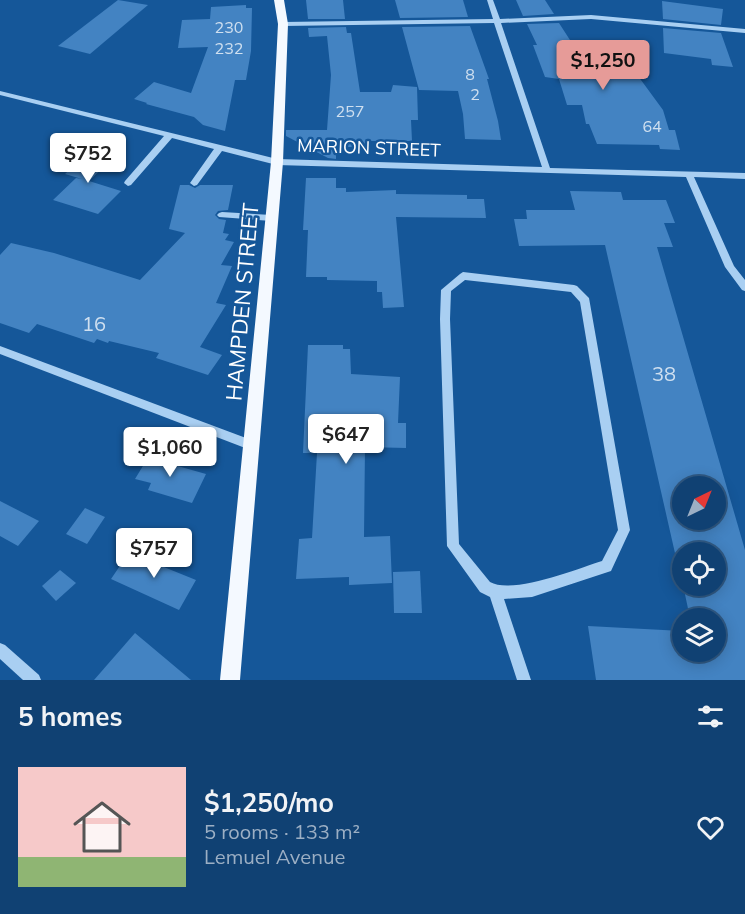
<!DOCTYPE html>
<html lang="en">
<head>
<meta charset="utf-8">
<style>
  :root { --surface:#104173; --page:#194878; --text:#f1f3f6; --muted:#9cafc4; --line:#305a85; --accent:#e69b98 }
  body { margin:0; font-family:Mulish,sans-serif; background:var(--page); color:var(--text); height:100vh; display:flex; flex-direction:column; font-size:22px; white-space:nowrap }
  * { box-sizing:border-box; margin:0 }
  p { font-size:20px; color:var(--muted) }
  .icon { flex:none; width:33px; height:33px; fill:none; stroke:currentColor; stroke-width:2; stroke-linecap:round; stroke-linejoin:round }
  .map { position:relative; height:680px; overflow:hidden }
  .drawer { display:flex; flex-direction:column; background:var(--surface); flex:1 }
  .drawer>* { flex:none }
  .needle { width:39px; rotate:43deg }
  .buttons { position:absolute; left:672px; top:476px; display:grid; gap:12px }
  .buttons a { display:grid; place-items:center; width:54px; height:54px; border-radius:50%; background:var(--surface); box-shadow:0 3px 15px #0003,0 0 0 2px var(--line); font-size:30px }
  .price { position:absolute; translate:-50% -51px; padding:0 14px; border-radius:6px; background:#fff; color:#222; font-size:20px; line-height:39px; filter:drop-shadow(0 2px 3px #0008) }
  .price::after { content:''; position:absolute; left:50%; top:36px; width:18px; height:14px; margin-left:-9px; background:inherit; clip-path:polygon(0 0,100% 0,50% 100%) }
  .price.current { background:var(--accent); color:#111 }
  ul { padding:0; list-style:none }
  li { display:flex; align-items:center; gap:18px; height:150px; padding:0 18px }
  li+li { border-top:2px solid var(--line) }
  li span { display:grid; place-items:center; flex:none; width:168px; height:120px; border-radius:0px; color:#555 }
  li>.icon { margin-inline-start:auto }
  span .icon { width:72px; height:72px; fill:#fffc; stroke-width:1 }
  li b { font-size:26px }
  h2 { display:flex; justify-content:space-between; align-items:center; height:72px; padding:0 18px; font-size:26px }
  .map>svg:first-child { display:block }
  .building { fill:#4383c2; fill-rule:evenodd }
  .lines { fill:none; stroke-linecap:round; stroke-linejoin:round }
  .minor { fill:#a9cff2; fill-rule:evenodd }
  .major { fill:#f4f9ff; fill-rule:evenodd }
  .labels { text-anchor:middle; stroke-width:5; stroke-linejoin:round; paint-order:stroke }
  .far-number-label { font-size:16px; fill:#d0e0f0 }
  .far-street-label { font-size:18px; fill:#fff; stroke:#155799 }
  .number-label { font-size:20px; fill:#d0e0f0 }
  .street-label { font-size:22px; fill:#fff; stroke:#155799 }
</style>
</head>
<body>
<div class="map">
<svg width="745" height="680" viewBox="0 0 745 680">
  <rect width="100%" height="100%" fill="#155799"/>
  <!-- building -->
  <g class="building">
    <path d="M118,0l30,5 -58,49 -32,-8z"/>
    <path d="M306,0h37l2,19h-37z"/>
    <path d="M395,0h68l5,17 -68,1z"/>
    <path d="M516,0h29l9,14 -31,2z"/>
    <path d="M662,1l61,8 -2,16 -58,-6z"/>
    <path d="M246,5v3h6l-1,43 -5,29h-11l-10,51 -22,-6 -9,-8 -48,-13 1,-1 -13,-4 20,-17 37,11 17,-46 -30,1 4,-28 28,-1 1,-12z"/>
    <path d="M559,23l20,31 40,-4 44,60 6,20h6l5,20 -20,-1 -1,-4 -62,-1 -8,-20h-3l-4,-19h-15l-8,-26 -14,-2 -12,-32h4l-10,-21z"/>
    <path d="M470,26l19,53h-2l11,42 3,19 -36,-1 -2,-25 -5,-23 -39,-1 -17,-63z"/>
    <path d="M346,27l1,6h4l9,59h31l2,-7 24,2 1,33h-7l1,21h-42v6h-34v12l-8,-1 -42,-22v-6h41l4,-55 -4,-39 -18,1 -1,-9z"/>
    <path d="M663,28l58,5 12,34 -21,-2 -1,-6 -47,-6z"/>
    <path d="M92,149l23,7 -26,25 32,10 -23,23 -45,-14 23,-22 6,1 -17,-5z"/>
    <path d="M306,178h30v10h10v4l50,-2v4l71,1v4h17l2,19 -90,-1 8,90 -21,1 -1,-16h-5v-11l-50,-1v-3h-21l2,-47h-5z"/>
    <path d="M180,185h9l6,3 5,-3h33l-5,25 -10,1 -3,4 4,4 7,1 -3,13 6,1 -4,6 9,2 -13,23 11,1 -16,37 10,2 -26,42 22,8 -14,20 -52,-17 3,-5 -50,-12 -1,2 -11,-4 -3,4 -57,-19 -8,9 -29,-10v-68l11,-12 43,10 86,27 45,-47 -16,-4z"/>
    <path d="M570,191l51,1 2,8h43l9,23h-11l9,24h-16l88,303v130h-149l-8,-54 94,5v20h34v-33h-26l-7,-33h33v-33h-34v32l-77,-339 -86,1 -5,-27h13l-1,-9h49zM682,486h34v33h-34z"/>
    <path d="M308,345h35v4h7l1,25 49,3 -2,46h8v25l-41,-1 -1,90 26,-1 2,47 -43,2v-8l-53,2 3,-40 13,-1 5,-85h-14z"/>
    <path d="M152,451l19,5 -4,7 39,11 -14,29 -44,-13 3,-7 -16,-4z"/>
    <path d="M0,501l39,20 -21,25 -18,-10z"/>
    <path d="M85,508l20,9 -18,27 -21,-10z"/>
    <path d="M132,548l20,8 -3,5 47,19 -17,30 -68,-31z"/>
    <path d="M60,570l16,13 -20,18 -14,-15z"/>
    <path d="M420,571l2,42h-28l-1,-41z"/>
    <path d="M135,633l56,47h-97z"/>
  </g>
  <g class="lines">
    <!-- minor -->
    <g class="minor">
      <path d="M487,0h6l7,19 91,-4 154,14v4l-154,-14 -90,4 49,145 195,5v6l-51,-2 40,89 11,14v11l-3,-1 -17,-23 -39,-90 -409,-12 -55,-14 -25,34 -3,1 -4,-3 24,-34 -42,-11 -41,47 -3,1 -4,-3 1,-2 39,-45 -164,-41v-4l277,68 265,8 -48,-144 -211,3 -3,-2 3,-2 210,-3z"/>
      <path d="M222,212l50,3 5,3 -5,3 -53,-4 -2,-2 2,-2z"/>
      <path d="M463,272l111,13 3,1 12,12 41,232 -19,41 -79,26 -28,2 27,81h-14l-27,-83 -10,-5 -33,-46 -7,-227 1,-29 19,-16zM465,280l106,12 9,10 38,228 -16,31c-25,8 -90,34 -112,21l-31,-38 -9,-225 1,-28z"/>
      <path d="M0,346l257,96 2,4 -2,4 -4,1 -253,-97z"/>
      <path d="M0,643l5,2 34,30 2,5h-18l-23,-21z"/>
    </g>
    <!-- major -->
    <path class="major" d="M274,0h10l4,24 -5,138 -43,518h-20l51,-518 7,-138z"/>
  </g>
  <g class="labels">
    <!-- far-number labels -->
    <g class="far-number-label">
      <text x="229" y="33">230</text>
      <text x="229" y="54">232</text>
      <text x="470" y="80">8</text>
      <text x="475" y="100">2</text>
      <text x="350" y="117">257</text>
      <text x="652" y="132">64</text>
    </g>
    <!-- far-street labels -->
    <g class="far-street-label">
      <text transform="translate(369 148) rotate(2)" y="6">MARION STREET</text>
    </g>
    <!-- number labels -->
    <g class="number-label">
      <text x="94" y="331">16</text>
      <text x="664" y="381">38</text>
    </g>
    <!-- street labels -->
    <g class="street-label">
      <text transform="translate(242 302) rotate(-85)" y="8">HAMPDEN STREET</text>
    </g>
  </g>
</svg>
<div class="buttons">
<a><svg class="needle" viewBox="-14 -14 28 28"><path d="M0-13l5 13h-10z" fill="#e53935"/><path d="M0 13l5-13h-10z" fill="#9cafc4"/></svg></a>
<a><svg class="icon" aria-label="locate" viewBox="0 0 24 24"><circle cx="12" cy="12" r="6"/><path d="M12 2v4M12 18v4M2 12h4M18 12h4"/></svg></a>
<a><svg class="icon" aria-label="layers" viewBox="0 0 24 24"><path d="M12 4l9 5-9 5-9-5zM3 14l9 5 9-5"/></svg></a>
</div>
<b class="price current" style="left:603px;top:91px">$1,250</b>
<b class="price" style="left:88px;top:184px">$752</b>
<b class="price" style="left:346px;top:465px">$647</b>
<b class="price" style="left:170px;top:478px">$1,060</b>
<b class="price" style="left:154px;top:579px">$757</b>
</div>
<section class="drawer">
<h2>5 homes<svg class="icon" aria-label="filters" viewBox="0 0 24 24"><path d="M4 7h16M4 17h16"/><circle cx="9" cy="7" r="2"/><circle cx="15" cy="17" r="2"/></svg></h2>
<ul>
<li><span style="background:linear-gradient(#f6c9c9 75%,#8fb573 0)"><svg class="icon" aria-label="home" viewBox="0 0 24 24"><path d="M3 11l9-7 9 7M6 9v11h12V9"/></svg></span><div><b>$1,250/mo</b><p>5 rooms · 133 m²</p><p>Lemuel Avenue</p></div><svg class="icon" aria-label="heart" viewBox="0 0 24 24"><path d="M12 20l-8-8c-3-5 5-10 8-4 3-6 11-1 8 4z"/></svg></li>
</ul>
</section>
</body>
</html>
